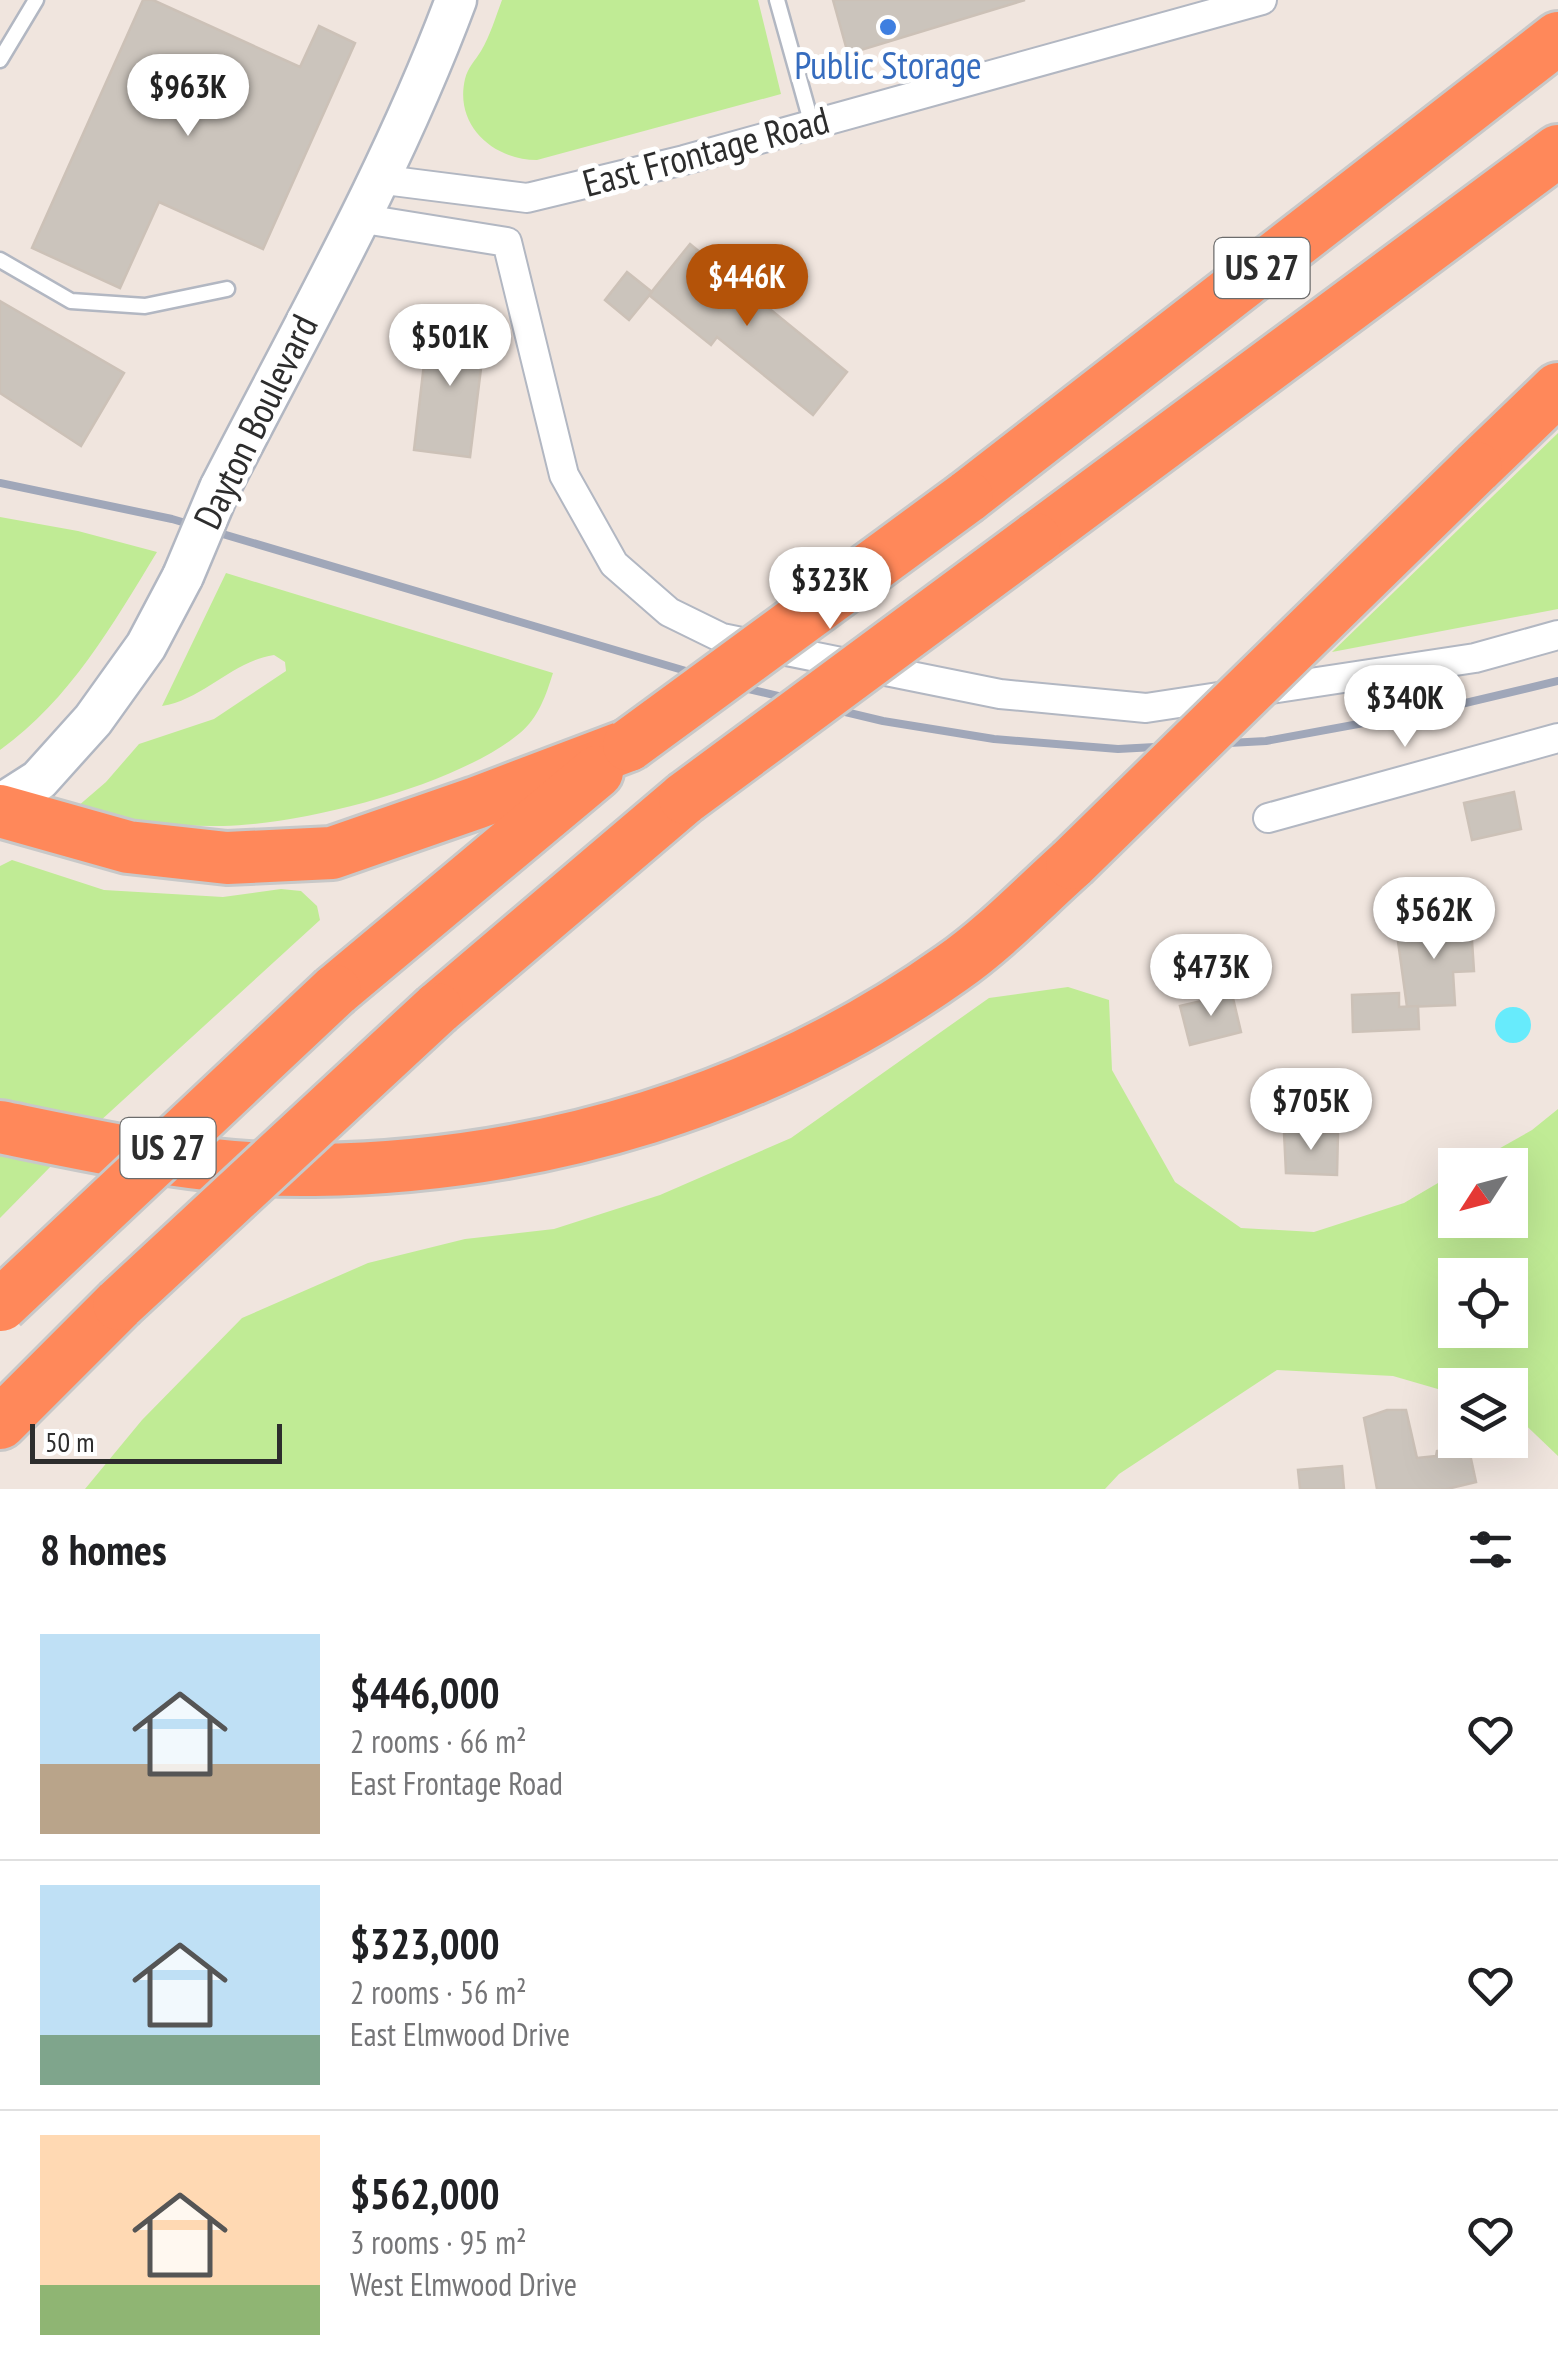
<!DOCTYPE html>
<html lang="en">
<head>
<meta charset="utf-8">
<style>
  :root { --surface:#fff; --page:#f2f2f2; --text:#202124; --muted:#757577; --line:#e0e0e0; --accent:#b45309 }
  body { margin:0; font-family:"PT Sans Narrow",sans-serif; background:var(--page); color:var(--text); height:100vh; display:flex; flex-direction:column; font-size:38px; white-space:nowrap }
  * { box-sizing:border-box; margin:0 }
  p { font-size:32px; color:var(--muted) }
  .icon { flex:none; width:55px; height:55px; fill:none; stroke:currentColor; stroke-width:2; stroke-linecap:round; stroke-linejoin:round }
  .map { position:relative; height:1489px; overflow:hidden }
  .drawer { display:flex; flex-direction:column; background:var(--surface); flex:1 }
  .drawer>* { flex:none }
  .needle { width:65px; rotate:234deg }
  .buttons { position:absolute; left:1438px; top:1148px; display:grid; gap:20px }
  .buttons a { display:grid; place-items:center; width:90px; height:90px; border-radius:0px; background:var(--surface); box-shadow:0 10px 40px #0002; font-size:50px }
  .scale { position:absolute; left:30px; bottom:25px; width:252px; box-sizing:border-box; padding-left:10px; border:5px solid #2d2d2d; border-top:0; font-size:28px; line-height:35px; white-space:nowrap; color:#2d2d2d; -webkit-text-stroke:8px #fff; paint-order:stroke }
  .price { position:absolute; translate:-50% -85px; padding:0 22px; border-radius:35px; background:#fff; color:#222; font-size:32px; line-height:65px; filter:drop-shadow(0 2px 5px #0008) }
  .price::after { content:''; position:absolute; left:50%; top:60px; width:30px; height:22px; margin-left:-15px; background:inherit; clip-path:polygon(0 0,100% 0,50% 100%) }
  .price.on { background:var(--accent); color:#fff }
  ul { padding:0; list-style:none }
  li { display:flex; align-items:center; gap:30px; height:250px; padding:0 40px }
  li+li { border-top:2px solid var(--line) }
  li span { display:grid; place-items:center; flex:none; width:280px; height:200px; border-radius:0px; color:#555 }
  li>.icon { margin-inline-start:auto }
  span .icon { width:120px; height:120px; fill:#fffc; stroke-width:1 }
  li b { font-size:42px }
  h2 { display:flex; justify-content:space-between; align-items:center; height:120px; padding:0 40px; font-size:42px }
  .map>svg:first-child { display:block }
  .green { fill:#c0eb95; fill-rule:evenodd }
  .water { fill:#67ebfc }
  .building { fill:#cbc4bc; stroke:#ccc1b7; stroke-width:2.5 }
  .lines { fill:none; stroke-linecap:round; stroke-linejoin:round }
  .lane-casing { stroke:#b2b7c2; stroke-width:19 }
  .street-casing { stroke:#b2b7c2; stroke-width:32 }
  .secondary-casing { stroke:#b2b7c2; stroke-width:45 }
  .highway-casing { stroke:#c8c8c8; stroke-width:58 }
  .lane { stroke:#fff; stroke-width:14 }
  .street { stroke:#fff; stroke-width:28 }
  .secondary { stroke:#fff; stroke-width:40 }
  .highway { stroke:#ff885a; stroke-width:52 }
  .rail { stroke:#a0a7b9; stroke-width:8 }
  .secondary-bridge-casing { stroke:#b2b7c2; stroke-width:45; stroke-linecap:butt }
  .highway-bridge-casing { stroke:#c8c8c8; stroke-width:58; stroke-linecap:butt }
  .secondary-bridge { stroke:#fff; stroke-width:40 }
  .highway-bridge { stroke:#ff885a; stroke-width:52 }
  .shop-dot { fill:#3f7fe0; stroke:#fff; stroke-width:4 }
  .labels { text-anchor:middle; stroke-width:10; stroke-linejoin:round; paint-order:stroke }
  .shield { fill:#fff; stroke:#6c6c6c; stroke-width:2.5 }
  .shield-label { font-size:35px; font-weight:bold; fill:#2d2d2d }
  .shop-label { font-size:38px; fill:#366cbe; stroke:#fff }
  .street-label { font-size:38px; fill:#2d2d2d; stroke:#fff }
</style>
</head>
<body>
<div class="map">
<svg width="1558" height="1489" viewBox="0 0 1558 1489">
  <rect width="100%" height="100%" fill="#f0e5de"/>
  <!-- green -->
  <g class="green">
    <path d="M502,0h256l23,94 -244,66c-43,0 -83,-34 -72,-81 3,-12 10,-18 16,-28 9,-15 15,-35 21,-51z"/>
    <path d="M1558,433v176l-226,43z"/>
    <path d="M0,517l78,14 79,21c-44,72 -87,148 -157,198z"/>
    <path d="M226,573l327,100c-7,22 -14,44 -33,60 -62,52 -217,92 -297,93 -52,1 -102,-6 -153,-13l36,-31 33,-38 75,-25 72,-48 -1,-9 -11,-7c-42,6 -70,44 -112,51z"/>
    <path d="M12,860l92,30 119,7 58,-8 20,2 16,15 3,14 -221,202 -99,-23v-233z"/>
    <path d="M1068,987l41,13 3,70 63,112 66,46 73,4 90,-29 51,-30v47h55v-55h-40l62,-35 26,-21v347l-48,-46v-25h-55v9l-62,-18 -116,-6 -158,104 -14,15h-1020l57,-69 100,-102 126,-55 97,-24 89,-10 106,-34 131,-57 198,-140zM1455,1275h55v55h-55z"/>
    <path d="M0,1148l57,12 -57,58z"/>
  </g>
  <!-- water -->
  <circle class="water" cx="1513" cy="1025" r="18"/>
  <!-- building -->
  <g class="building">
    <path d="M143,0h10l147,67 19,-41 36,17 -92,206 -104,-47 -39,86 -88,-40z"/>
    <path d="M833,0h192l-177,54z"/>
    <path d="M690,244l157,128 -34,43 -96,-78 -6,8 -62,-50z"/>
    <path d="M627,272l25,20 -23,28 -24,-20z"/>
    <path d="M0,301l124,72 -43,73 -81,-53z"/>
    <path d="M429,321l57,7 -16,129 -56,-7z"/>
    <path d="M1514,792l7,37 -49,11 -8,-37z"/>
    <path d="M1471,926l3,45 -21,1 2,33 -48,2 -11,-80z"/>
    <path d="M1399,993v14l19,-1 1,23 -66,3 -1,-37z"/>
    <path d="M1232,994l9,38 -51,13 -10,-39z"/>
    <path d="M1284,1132l54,1 -1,42 -51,-2z"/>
    <path d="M1387,1410h19l11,48 19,-2 1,-5 31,-6 8,37 -29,7h-70l-13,-71z"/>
    <path d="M1342,1466l2,23h-44l-2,-19z"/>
  </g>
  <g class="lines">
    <defs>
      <g id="lane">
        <path d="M777,0l35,125"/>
        <path d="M0,60l36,-60"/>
        <path d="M0,260l71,41 74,5 82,-17"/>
      </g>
      <g id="street">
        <path d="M377,179l150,19 157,-38 578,-160"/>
        <path d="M358,218l149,24 57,233 50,89 55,48 53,26 278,56 146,14 329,-50 83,-23"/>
        <path d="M1268,818l290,-80"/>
      </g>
      <g id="secondary">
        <path d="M220,488c82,-160 173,-319 236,-488"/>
        <path d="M0,805l39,-25 54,-60 53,-74 37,-70"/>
      </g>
      <g id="highway">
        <path d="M1476,468l82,-79"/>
        <path d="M967,497l591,-459"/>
        <path d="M1035,539l523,-388"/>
        <path d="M0,811l128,36 99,11 105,-5 144,-50 153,-58"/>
        <path d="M335,991l262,-219"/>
        <path d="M437,1009l248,-211"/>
        <path d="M0,1127c102,21 209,45 314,43 227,-3 452,-70 638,-202 43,-30 81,-70 120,-105"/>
        <path d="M0,1423l119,-119"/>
      </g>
    </defs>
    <!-- lane casing -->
    <use href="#lane" class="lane-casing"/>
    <!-- street casing -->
    <use href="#street" class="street-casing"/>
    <!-- secondary casing -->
    <use href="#secondary" class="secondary-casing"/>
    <!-- highway casing -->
    <use href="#highway" class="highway-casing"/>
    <!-- lane -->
    <use href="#lane" class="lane"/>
    <!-- street -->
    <use href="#street" class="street"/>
    <!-- secondary -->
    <use href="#secondary" class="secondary"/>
    <!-- highway -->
    <use href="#highway" class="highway"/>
    <!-- rail -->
    <path class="rail" d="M0,483l172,36 568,168 143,34 111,18 124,10 148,-8 174,-32 118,-28"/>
    <defs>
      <path id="secondary-bridge" d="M183,576l37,-88"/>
      <g id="highway-bridge">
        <path d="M629,745l338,-248"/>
        <path d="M685,798l350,-259"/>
        <path d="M1072,863l404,-395"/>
        <path d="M119,1304l318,-295"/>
        <path d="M1,1305l334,-314"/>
      </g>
    </defs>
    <!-- secondary-bridge casing -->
    <use href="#secondary-bridge" class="secondary-bridge-casing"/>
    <!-- highway-bridge casing -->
    <use href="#highway-bridge" class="highway-bridge-casing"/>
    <!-- secondary-bridge -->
    <use href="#secondary-bridge" class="secondary-bridge"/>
    <!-- highway-bridge -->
    <use href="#highway-bridge" class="highway-bridge"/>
  </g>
  <!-- markers -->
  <circle class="shop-dot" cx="888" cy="27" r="10"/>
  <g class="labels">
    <!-- shield labels -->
    <g class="shield">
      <rect x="1214.5" y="238" width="95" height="60" rx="8"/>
      <rect x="120.5" y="1118" width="95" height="60" rx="8"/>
    </g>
    <g class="shield-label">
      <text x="1262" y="280">US 27</text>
      <text x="168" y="1160">US 27</text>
    </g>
    <!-- shop labels -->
    <g class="shop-label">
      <text x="888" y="79">Public Storage</text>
    </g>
    <!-- street labels -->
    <g class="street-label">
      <text transform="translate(706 152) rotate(-15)" y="13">East Frontage Road</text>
      <text transform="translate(256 422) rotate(-64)" y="13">Dayton Boulevard</text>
    </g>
  </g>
</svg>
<div class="buttons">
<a><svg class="needle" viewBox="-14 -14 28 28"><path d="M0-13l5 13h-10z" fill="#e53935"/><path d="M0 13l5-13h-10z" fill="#757577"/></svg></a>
<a><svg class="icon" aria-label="locate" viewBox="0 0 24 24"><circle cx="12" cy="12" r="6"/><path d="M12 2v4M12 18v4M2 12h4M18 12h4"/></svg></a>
<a><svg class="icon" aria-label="layers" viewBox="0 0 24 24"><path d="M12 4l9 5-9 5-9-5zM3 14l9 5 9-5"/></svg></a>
</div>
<div class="scale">50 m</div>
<b class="price" style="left:188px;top:139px">$963K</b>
<b class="price on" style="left:747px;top:329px">$446K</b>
<b class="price" style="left:450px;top:389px">$501K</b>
<b class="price" style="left:830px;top:632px">$323K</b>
<b class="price" style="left:1405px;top:750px">$340K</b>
<b class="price" style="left:1434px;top:962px">$562K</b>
<b class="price" style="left:1211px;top:1019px">$473K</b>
<b class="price" style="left:1311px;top:1153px">$705K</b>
</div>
<section class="drawer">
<h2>8 homes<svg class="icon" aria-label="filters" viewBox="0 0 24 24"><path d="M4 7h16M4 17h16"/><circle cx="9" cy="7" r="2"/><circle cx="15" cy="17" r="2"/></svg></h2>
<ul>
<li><span style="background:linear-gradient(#bfe0f5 65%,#b9a48a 0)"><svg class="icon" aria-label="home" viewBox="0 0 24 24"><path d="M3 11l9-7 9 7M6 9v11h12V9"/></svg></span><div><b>$446,000</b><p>2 rooms · 66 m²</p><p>East Frontage Road</p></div><svg class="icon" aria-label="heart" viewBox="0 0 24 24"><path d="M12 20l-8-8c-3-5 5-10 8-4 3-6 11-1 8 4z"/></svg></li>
<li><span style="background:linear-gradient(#bfe0f5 75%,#7fa58c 0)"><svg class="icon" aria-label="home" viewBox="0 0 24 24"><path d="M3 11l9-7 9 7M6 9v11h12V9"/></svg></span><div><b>$323,000</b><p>2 rooms · 56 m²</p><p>East Elmwood Drive</p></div><svg class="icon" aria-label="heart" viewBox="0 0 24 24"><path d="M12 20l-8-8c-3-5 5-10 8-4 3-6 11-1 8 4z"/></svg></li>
<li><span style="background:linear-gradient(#ffd9b3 75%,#8fb573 0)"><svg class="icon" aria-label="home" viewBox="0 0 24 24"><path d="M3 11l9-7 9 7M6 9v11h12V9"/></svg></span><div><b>$562,000</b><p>3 rooms · 95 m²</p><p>West Elmwood Drive</p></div><svg class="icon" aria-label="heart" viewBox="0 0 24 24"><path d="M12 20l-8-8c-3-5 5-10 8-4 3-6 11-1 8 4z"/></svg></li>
</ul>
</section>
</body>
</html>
